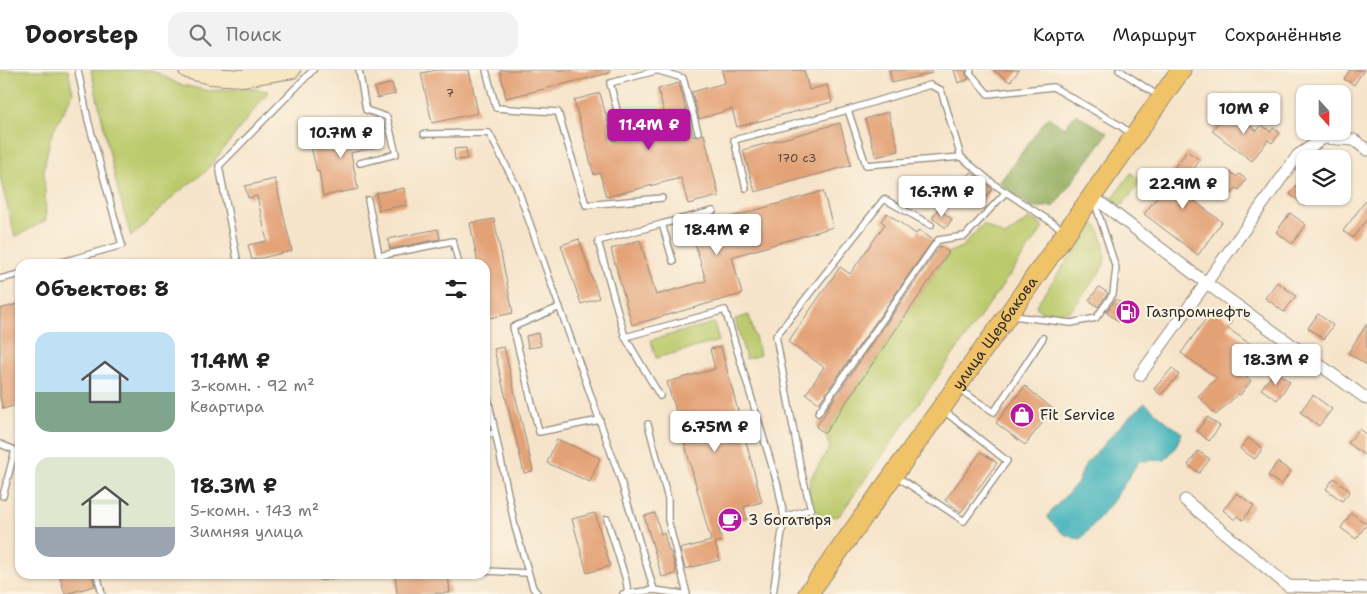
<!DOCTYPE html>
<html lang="ru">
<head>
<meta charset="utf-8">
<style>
  :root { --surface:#fff; --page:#f2f2f2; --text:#222; --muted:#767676; --line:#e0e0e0; --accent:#b5179e }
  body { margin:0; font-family:"Shantell Sans",sans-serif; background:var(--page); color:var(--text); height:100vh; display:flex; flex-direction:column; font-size:19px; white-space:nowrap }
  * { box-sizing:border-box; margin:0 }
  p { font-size:16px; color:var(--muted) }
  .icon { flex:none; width:28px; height:28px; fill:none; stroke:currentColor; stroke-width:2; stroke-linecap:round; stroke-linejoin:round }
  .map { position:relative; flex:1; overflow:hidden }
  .sheet { position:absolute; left:15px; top:189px; width:475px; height:320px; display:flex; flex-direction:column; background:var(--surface); border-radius:15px; box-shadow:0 1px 4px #0004 }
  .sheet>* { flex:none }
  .needle { width:32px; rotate:159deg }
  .tools { position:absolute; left:1296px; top:15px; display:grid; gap:10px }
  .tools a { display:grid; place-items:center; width:55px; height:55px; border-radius:10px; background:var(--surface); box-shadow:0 1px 4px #0004; font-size:25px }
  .price { position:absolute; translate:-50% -42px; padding:0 11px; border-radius:5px; background:#fff; color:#222; font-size:16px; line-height:32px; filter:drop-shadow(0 1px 2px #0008) }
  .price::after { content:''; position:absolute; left:50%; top:30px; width:15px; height:11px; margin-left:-8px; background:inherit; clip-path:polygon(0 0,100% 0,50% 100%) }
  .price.active { background:var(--accent); color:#fff }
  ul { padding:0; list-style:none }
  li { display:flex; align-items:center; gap:15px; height:125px; padding:0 20px }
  li span { display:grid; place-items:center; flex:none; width:140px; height:100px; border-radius:15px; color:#555 }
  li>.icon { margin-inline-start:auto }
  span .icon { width:60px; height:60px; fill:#fffc; stroke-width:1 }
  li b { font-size:21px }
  h2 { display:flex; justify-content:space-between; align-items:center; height:60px; padding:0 20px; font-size:21px }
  header { display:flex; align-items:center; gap:30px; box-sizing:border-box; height:70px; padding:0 25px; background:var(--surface); border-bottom:1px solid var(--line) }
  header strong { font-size:24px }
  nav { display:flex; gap:28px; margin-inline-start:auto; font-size:18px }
  .search { width:350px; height:45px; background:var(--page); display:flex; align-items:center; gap:12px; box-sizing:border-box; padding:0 18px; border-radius:15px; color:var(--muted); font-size:19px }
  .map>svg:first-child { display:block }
  .green { fill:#bbca6c; stroke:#737a4c }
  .forest { fill:#94ae60; stroke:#606c46 }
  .water { fill:#44b4bc; stroke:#387074 }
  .building { fill:#e3a176 }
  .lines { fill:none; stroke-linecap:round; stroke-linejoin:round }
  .service-casing { stroke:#90887a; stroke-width:8 }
  .minor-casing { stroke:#90887a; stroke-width:13 }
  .secondary-casing { stroke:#90887a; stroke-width:18 }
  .primary-casing { stroke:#90887a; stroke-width:21 }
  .service { stroke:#fff; stroke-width:5.5 }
  .minor { stroke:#fff; stroke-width:11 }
  .secondary { stroke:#f9e7c3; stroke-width:16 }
  .primary { stroke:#f1c369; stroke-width:19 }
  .labels { text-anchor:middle; stroke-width:4.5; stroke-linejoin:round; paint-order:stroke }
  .number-label { font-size:12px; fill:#59483e }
  .poi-label { font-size:15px; fill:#2b2b2b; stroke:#fcf5e5; text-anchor:start }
  .street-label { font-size:15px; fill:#2b2b2b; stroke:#fcf5e5 }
</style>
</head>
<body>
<header>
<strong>Doorstep</strong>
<div class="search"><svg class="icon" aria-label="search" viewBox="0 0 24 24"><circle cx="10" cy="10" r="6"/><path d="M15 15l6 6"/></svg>Поиск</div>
<nav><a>Карта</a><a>Маршрут</a><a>Сохранённые</a></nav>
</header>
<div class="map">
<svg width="1367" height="524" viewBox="0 0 1367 524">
  <rect width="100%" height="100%" fill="#fcf5e5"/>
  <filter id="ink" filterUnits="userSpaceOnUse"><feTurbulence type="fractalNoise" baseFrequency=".02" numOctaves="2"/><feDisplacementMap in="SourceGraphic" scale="10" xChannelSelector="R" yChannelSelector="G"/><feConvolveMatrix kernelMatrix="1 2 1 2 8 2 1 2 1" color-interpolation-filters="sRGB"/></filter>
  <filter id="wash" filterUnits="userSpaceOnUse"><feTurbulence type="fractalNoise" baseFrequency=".0096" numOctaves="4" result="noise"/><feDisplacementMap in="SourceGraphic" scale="20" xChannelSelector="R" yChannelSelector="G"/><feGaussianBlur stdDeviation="1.12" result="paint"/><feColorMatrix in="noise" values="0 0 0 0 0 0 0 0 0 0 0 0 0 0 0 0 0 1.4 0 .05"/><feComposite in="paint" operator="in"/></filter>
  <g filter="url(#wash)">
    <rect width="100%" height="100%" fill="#f6e4ca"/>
    <!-- green -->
    <g class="green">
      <path d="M0,0h68l5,23 -23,45 -6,31 2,51 -31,17 -15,-60z"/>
      <path d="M91,0h61l26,14 31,7 39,-3 21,3 -63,80 -30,23 -45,43 -13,-46z"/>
      <path d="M1131,103l10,8 -19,25 -10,-7z"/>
      <path d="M1029,149l9,3 5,6 -204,288 -17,2 -13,-16 1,-23 20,-32 -5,-14 124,-181 13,-5 21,-23 22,12z"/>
      <path d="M1094,153c8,7 13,31 10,41 -2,6 -28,41 -32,45 -7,5 -15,3 -23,3 -7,0 -10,0 -13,-7z"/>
      <path d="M749,245l11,40 -14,4 -11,-40z"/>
      <path d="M714,253l5,18 -63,17 -5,-18z"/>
    </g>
    <!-- forest -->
    <path class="forest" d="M1076,44l32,19 -54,73 -21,2 -34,-25 49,-66 16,11z"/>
    <!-- water -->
    <path class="water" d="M1145,333l22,19 15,11 -7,15 -10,12 -26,1 -26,40 -32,38c-16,-1 -26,-11 -34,-23l31,-34 7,-17 40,-44z"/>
    <g id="blocks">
      <!-- building -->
      <g class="building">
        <path d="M437,0h32l9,43 -46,10 -11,-50z"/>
        <path d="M500,0h110v3l-104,25z"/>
        <path d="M722,0h82l5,20 18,-5 5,17 -95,25 -5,-18 -33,10 -7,-27 33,-9z"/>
        <path d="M889,0h42l1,3 -40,10z"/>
        <path d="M954,0h12v4l3,5 -11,4z"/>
        <path d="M993,0h26l-9,12z"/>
        <path d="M1350,0h14l-10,15 -10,-6z"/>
        <path d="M392,13l3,11 -18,4 -3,-10z"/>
        <path d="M679,13l14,54 11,-3 15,62 -31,8 -7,-26 -75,19 -6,-24 -6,2 -20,-75 26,-7 13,48 55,-14 -10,-38z"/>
        <path d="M1228,39l29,22 5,-6 9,7 2,-4 7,5 -8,10 -4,-3 -16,21 -40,-30z"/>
        <path d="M888,42l11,39 -23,6 -11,-38z"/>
        <path d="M840,53l11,42 -96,27 -12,-42z"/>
        <path d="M376,57l5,19 -30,7 7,36 -35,7 -4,-25 -2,1 -7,-30z"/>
        <path d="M466,78l1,11 -12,1 -1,-11z"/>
        <path d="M1187,81l13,9 -21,29 43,33 -24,33 -54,-41 29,-37 -3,-3z"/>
        <path d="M1227,100l10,7 2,-3 7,5 -7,11 -3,-2 -4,6 -18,-12 6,-9 3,2z"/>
        <path d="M971,102l21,17 -14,19 -22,-16z"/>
        <path d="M275,109l17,72 -40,9 -4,-15 19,-4 -10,-45 -9,2 -3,-12z"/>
        <path d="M1299,112l6,5v19l-15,-12z"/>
        <path d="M404,118l3,17 -28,5 -3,-17z"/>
        <path d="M823,121l10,36 -101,30 10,37 -110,31 -21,-76 29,-9 16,55 50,-14 -16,-54 31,-8v1z"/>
        <path d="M1367,129v20l-14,19 -10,-7z"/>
        <path d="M938,139l14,10 -6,9 -14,-10z"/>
        <path d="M887,143l29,21 3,-4 14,10 -114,163 -13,-9 18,-27 -36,-25 52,-75 10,7 35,-50 -4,-3z"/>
        <path d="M1290,143l16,12 -14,19 -16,-12z"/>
        <path d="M494,149l19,94 -24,5 -4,-22v-32h-7l-8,-41z"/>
        <path d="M438,159l2,10 -50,10 -2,-10z"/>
        <path d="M579,169l20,59 -18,6 -20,-59z"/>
        <path d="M940,176l9,6 -124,181 -9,-6 12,-18h-1z"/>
        <path d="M1277,212l19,14 -12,16 -19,-14z"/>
        <path d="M1099,217l9,6 -10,14 -9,-7z"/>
        <path d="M1116,229l19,15 -8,11 -7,-4 -1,1 -13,-10z"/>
        <path d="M17,234l3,10v90l-17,5 -3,-12v-88z"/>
        <path d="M1213,239l19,13 -5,6 32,22 -17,24 9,7 -11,14 -2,-1 -22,21 -18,-19 19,-18 -36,-25z"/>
        <path d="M1318,244l15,11 -9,14 -16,-11z"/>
        <path d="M1367,254v41l-19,-12z"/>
        <path d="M538,263l3,13 -13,2 -2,-12z"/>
        <path d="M504,277l29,124 -9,2 -30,-124z"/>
        <path d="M721,277l41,155 -18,5 3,12 -29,8 4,14 -7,2 5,17 -35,9 -5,-20 31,-8 -38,-141h-1l-5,-18 48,-13 -5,-20z"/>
        <path d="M1172,298l7,7 -18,20 -7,-6z"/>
        <path d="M1275,301l15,11 -13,18 -16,-11z"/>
        <path d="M1025,316l28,23 -28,36 -29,-22z"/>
        <path d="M1313,325l19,14 -13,17 -19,-14z"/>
        <path d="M1207,347l13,9 -11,15 -12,-10z"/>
        <path d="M1359,359l8,6v22l-19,-14z"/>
        <path d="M1248,368l15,10 -8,11 -15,-10z"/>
        <path d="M557,369l43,19 -10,24 -43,-19z"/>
        <path d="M1198,381l12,8 -11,14 -11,-8z"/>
        <path d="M981,382l16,11 -36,49 -16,-12z"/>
        <path d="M1277,392l14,9 -10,14 -13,-9z"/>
        <path d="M1334,408l16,13 -8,10 -16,-12z"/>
        <path d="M1237,423l17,13 -11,14 -5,-4 -3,4 -12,-10z"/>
        <path d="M595,443l15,53 -23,7 -15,-54z"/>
        <path d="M655,443l6,21 3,-1 5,19h2l5,19 -1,1v2l-13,3 -18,-61z"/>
        <path d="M1351,443l16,11 -11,15 -15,-11z"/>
        <path d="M59,504h33l3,12 -30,8z"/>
        <path d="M395,504h53l2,19 -53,1z"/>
      </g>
    </g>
  </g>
  <g filter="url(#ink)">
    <use href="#blocks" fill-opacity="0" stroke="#90887a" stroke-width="1"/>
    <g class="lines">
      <defs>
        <g id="service">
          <path d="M359,0l7,40 21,7 9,37 -36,9"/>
          <path d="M486,0l10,38 62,4 28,93 76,-7"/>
          <path d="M971,0l-1,3 18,21 65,-7 66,38 14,10"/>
          <path d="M1119,0l41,27"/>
          <path d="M659,1l24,7 15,54"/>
          <path d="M848,40l18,55 95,-8"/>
          <path d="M622,60l-12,-47 49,-13"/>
          <path d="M424,64l65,-1 28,54 103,291 34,112"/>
          <path d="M746,118l-12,-48 114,-30 82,-25 11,5 20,67 34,28 70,46"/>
          <path d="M368,130l11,56 74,-15 6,23"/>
          <path d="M662,154l51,-13"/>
          <path d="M673,191l-11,-37 -64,17 27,96 100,-27 53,176 6,31 -11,77"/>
          <path d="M55,194l67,-19 -34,-125 -10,-50"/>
          <path d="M238,194l-19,-98 94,-96"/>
          <path d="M0,209l20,-5"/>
          <path d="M560,237l-47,20 26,105 61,-12"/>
          <path d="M1013,246l58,7 25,-5 17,-24 3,-26 -22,-68"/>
          <path d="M625,267l35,59"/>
          <path d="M485,314l30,143 18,61 5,6"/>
          <path d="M958,319l36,23 49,-74"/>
          <path d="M818,343l120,-173 27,-4 41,-44"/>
          <path d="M648,354l20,75v21l19,74"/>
          <path d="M485,365l10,-2"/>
          <path d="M0,374l15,6 -12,46"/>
          <path d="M896,406l68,45 43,-60 -64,-51"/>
          <path d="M784,447l27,-8 -10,-39 -25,-134 108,-137 47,26"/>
          <path d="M607,449l19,61 2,13"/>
          <path d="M485,501l43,2"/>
          <path d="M97,504l5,20"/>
          <path d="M315,504l6,3 20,-3"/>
          <path d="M623,524l31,-4 29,4"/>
        </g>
        <g id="minor">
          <path d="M1092,126l114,87 161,116"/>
          <path d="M1140,305l158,-220 26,-17 30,2 13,10"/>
          <path d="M1185,430l103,86 79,2"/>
        </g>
        <path id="secondary" d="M187,0l23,6 32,2 50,-8"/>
        <g id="primary">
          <path id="s1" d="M808,524l200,-279 173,-245"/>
        </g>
      </defs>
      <!-- service casing -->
      <use href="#service" class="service-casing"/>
      <!-- minor casing -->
      <use href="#minor" class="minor-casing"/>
      <!-- secondary casing -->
      <use href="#secondary" class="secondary-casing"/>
      <!-- primary casing -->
      <use href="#primary" class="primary-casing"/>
      <!-- service -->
      <use href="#service" class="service"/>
      <!-- minor -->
      <use href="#minor" class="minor"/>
      <!-- secondary -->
      <use href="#secondary" class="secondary"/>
      <!-- primary -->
      <use href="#primary" class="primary"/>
    </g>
  </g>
  <!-- icons -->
  <defs>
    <symbol id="fuel-disc" viewBox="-11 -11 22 22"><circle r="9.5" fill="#b5179e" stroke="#fcf5e5"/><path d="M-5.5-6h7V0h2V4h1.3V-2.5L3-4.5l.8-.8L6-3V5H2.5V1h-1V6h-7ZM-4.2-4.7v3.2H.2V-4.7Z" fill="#fff"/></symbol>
    <symbol id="shop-disc" viewBox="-11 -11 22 22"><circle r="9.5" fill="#b5179e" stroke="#fcf5e5"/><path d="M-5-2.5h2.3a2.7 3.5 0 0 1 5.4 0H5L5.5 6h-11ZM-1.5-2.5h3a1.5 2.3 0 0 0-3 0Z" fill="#fff"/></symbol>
    <symbol id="cafe-disc" viewBox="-11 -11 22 22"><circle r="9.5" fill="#b5179e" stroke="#fcf5e5"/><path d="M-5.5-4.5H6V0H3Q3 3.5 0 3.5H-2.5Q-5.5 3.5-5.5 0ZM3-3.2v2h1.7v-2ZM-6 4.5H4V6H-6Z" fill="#fff"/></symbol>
  </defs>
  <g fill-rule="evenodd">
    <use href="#fuel-disc" x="1114" y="228" width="28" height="28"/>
    <use href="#shop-disc" x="1008" y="331" width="28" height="28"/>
    <use href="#cafe-disc" x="716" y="436" width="28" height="28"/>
  </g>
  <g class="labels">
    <!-- number labels -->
    <g class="number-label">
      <text x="450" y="27">7</text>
      <text x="797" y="92">170 с3</text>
    </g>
    <!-- poi labels -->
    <g class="poi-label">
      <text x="1146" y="247">Газпромнефть</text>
      <text x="1040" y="350">Fit Service</text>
      <text x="748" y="455">3 богатыря</text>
    </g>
    <!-- street labels -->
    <g class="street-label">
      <text dy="5" stroke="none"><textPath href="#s1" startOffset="321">улица Щербакова</textPath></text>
    </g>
  </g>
</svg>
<div class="tools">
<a><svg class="needle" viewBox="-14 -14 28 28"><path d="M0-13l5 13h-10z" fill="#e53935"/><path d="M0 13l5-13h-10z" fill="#767676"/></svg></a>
<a><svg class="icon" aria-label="layers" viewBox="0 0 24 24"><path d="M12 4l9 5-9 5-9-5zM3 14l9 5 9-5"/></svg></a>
</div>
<b class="price" style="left:1244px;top:65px">10M ₽</b>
<b class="price active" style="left:649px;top:81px">11.4M ₽</b>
<b class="price" style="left:341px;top:89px">10.7M ₽</b>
<b class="price" style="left:1183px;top:140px">22.9M ₽</b>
<b class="price" style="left:942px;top:148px">16.7M ₽</b>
<b class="price" style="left:717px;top:186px">18.4M ₽</b>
<b class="price" style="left:1276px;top:316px">18.3M ₽</b>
<b class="price" style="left:715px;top:383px">6.75M ₽</b>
<section class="sheet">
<h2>Объектов: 8<svg class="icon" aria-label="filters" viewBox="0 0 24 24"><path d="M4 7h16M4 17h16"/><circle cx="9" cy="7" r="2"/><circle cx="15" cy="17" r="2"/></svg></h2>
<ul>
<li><span style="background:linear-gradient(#bfe0f5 60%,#7fa58c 0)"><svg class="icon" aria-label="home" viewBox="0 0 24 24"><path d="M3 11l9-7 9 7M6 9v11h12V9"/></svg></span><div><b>11.4M ₽</b><p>3-комн. · 92 m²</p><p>Квартира</p></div></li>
<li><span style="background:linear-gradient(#dfe7d0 70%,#9aa5b1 0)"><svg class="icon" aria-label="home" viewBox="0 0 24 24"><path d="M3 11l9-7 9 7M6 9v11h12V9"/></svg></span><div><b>18.3M ₽</b><p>5-комн. · 143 m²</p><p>Зимняя улица</p></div></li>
</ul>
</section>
</div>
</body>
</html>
